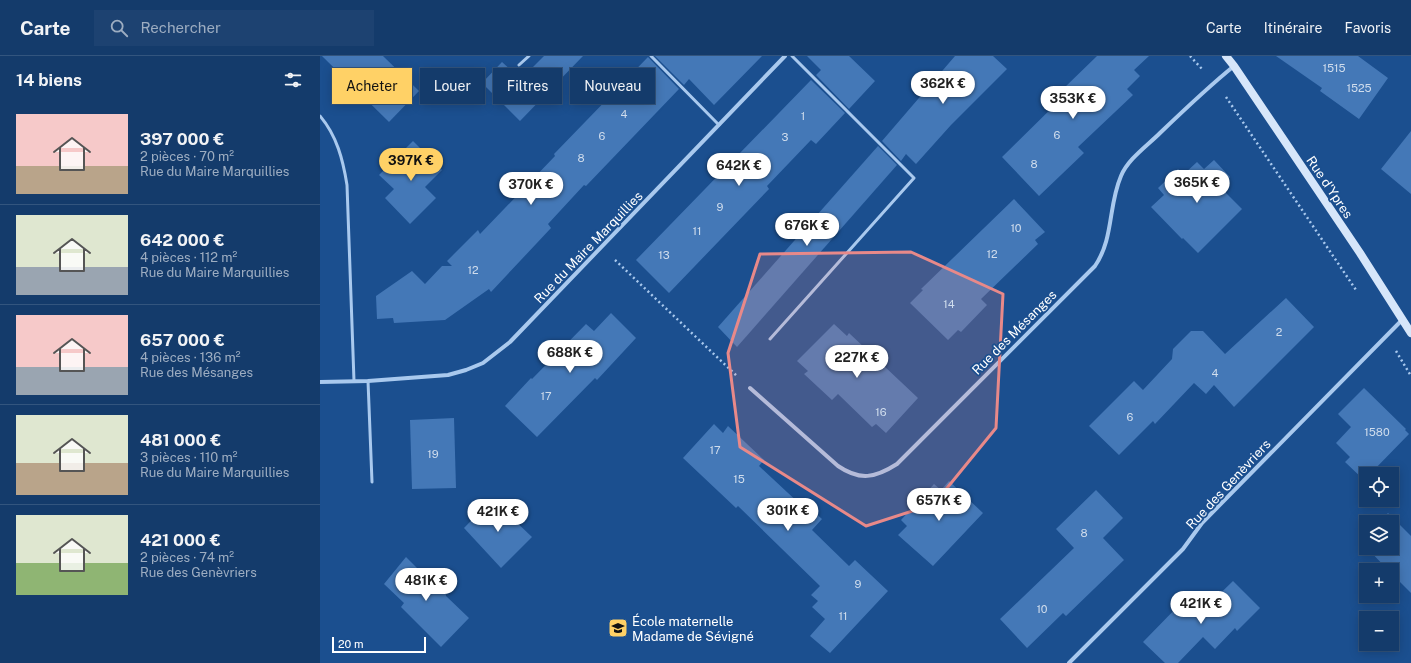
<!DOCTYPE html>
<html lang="fr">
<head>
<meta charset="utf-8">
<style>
  :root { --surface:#143b6b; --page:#1d4271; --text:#f1f3f6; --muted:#9dadc1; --line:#33557e; --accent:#ffd166 }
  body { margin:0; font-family:"Public Sans",sans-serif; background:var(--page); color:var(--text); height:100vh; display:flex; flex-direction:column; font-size:15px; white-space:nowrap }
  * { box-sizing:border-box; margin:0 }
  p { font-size:13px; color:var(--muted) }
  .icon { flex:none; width:22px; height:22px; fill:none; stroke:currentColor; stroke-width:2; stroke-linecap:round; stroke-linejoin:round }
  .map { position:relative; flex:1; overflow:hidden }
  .details { display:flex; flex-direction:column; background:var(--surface); width:320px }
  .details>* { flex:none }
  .top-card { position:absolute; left:12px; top:12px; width:380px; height:36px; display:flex; gap:8px }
  .buttons { position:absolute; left:1039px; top:411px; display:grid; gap:8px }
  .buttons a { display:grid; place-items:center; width:40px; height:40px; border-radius:0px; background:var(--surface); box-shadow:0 2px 10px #0003,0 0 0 1px var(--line); font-size:20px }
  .scale { position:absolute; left:12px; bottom:10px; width:94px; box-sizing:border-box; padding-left:4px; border:2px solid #fff; border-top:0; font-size:11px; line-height:14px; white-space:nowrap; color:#fff; -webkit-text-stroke:3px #1b4f8f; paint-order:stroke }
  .price { position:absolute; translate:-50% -34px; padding:0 9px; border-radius:14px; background:#fff; color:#222; font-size:13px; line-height:26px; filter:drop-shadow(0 1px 2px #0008) }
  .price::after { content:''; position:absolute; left:50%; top:24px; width:12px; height:9px; margin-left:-6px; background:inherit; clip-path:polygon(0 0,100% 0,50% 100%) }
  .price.active { background:var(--accent); color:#111 }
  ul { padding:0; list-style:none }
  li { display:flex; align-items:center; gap:12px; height:100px; padding:0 16px }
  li+li { border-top:1px solid var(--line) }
  li span { display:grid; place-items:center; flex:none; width:112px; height:80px; border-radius:0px; color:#555 }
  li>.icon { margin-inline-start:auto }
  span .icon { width:48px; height:48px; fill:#fffc; stroke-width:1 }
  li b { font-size:17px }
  h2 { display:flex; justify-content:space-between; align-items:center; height:48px; padding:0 16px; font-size:17px }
  .chip { padding:0 14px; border-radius:0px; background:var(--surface); box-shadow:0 2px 10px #0003,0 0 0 1px var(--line); font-size:14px; line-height:36px }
  .chip.active { background:var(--accent); color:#111 }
  header { display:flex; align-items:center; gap:24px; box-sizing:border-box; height:56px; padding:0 20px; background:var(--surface); border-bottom:1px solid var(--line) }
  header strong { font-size:19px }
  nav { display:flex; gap:22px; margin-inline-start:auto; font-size:14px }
  .search { width:280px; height:36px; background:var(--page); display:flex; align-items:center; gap:10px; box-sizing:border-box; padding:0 14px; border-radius:0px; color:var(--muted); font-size:15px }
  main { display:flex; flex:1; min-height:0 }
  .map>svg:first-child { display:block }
  .building { fill:#4478b7 }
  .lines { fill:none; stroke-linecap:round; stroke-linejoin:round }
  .path { stroke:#a9c9ee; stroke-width:2.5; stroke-dasharray:2 3; stroke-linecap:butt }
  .lane { stroke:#a9c9ee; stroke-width:3 }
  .street { stroke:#a9c9ee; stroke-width:4 }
  .secondary { stroke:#d6e6fa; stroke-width:8 }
  .marked { fill:#e88989; fill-opacity:0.2; stroke:#e88989; stroke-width:3; stroke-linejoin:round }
  .labels { text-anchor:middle; stroke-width:3.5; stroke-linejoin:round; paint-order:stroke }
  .number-label { font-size:11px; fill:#d0dded }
  .street-label { font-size:13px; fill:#fff; stroke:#1b4f8f }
  .poi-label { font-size:13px; fill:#fff; stroke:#1b4f8f; text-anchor:start }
</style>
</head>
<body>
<header>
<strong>Carte</strong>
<div class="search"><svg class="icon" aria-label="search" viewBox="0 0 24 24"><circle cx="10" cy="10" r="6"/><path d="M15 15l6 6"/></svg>Rechercher</div>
<nav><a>Carte</a><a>Itinéraire</a><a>Favoris</a></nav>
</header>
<main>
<section class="details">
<h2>14 biens<svg class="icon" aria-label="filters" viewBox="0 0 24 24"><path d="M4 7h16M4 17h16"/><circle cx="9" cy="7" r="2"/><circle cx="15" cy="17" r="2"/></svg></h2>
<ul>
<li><span style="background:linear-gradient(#f6c9c9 65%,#b9a48a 0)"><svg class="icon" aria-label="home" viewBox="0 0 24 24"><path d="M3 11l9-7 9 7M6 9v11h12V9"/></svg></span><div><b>397 000 €</b><p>2 pièces · 70 m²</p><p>Rue du Maire Marquillies</p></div></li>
<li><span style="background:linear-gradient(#dfe7d0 65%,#9aa5b1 0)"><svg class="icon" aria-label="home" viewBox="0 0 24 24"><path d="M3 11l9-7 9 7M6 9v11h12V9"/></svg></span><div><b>642 000 €</b><p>4 pièces · 112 m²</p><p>Rue du Maire Marquillies</p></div></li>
<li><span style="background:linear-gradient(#f6c9c9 65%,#9aa5b1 0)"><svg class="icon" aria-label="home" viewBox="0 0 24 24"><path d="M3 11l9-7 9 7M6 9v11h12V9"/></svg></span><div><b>657 000 €</b><p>4 pièces · 136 m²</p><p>Rue des Mésanges</p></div></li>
<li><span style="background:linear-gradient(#dfe7d0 60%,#b9a48a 0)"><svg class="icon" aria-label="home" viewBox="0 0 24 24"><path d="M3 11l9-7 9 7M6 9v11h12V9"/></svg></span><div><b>481 000 €</b><p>3 pièces · 110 m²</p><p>Rue du Maire Marquillies</p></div></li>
<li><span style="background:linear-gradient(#dfe7d0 60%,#8fb573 0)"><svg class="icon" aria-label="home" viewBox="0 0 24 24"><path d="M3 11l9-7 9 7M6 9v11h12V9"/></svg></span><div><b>421 000 €</b><p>2 pièces · 74 m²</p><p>Rue des Genèvriers</p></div></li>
</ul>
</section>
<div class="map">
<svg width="1091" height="607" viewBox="0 0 1091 607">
  <rect width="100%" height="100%" fill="#1b4f8f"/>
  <!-- building -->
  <g class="building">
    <path d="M2,0h61l36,35 -30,31z"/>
    <path d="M224,0h39l-63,65 -38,-38 20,-21 19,17z"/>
    <path d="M335,0h107l-48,49 -25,-26 -5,6z"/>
    <path d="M487,0h42l26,25 -26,28 -33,-34 5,-5z"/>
    <path d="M635,0h38l14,13 -56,56 -35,39 -10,-10 -5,7 -19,-20z"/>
    <path d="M777,0h52l-15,14 6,6 -13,13 6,6 -55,52 6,6 -45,43 -37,-39 65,-64 -4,-4z"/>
    <path d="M956,0h82l30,22 -29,41 -39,-28 2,-3z"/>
    <path d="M328,1l31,32 -93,97 -2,-1 -36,39 3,4 -60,64 -2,-3 -44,31 -51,3 -1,-5 -16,1 -1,-23 36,-25 13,13 17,-18h10l-5,-5 31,-31 2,4 75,-78 -1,-2z"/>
    <path d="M491,24l34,33 -29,31 -5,-4 -44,46 2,3 -100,104 -33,-33z"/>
    <path d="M1091,75v63l-30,-25z"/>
    <path d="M93,85l29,29 -17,17 11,11 -26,26 -25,-26 9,-9 -15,-14z"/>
    <path d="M558,90l19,19 -160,182 -19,-20z"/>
    <path d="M894,104l16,17 -10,10 22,22 -44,44 -15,-15 -1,1 -31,-32 13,-12 -6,-7 20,-19 6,5 13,-12 7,7z"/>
    <path d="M694,143l31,33 -10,8 3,4 -57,55 6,6 -26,27 -3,-2 -10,10 -38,-37 13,-13 -2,-1z"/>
    <path d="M966,242l28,29 -80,80 -20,-22 -8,9 -12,-11 -39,41 -2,-3 -34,34 -30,-29 45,-45 9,9 29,-31 1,-10 18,-18h12l22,23z"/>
    <path d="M291,257l25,25 -39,42 -2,-2 -58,59 -32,-31 26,-28 1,1 54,-55 8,7z"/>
    <path d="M514,268l13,12 2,-3 69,65 -32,35 -10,-9 -4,3 -34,-33 -6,6 -28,-26 4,-3 -11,-10z"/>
    <path d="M1044,332l42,41 -1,1 4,4 -39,40h-4v4l-2,2 -19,-18 5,-5 -14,-14 15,-16 -13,-13z"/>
    <path d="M134,362l2,70 -44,1 -2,-69z"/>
    <path d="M394,368l9,9 5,-7 36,34 -5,6 43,40 3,-2 17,15 -10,11 37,36 6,-6 33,31 -58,62 -20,-17 15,-17 -13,-12 6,-6 -7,-6 9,-9 -82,-80 -2,2 -53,-50z"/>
    <path d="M629,425l34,32 -50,53 -35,-31 9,-9 -6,-6 33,-36 7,6z"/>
    <path d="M776,434l27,28 -20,20 21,22 -58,56 -3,-3 -36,35 -27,-29 74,-71 -18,-19z"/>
    <path d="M172,443l40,38 -31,31 -37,-40z"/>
    <path d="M1068,457l23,23v57l-19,-19v-4h-4l-21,-22h25v-26h-13z"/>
    <path d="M1046,479v12l-6,-6z"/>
    <path d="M86,501l24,24 8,1 7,6 1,8 23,22 -28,29 -40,-40 3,-4 -20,-19z"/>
    <path d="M913,525l27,27 -23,23 -2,-3 -20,21 -12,-12 -25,26h-13l-22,-21 41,-42 15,14z"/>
  </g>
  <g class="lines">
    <!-- path -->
    <g class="path">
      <path d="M870,0l12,13"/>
      <path d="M906,41l130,193"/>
      <path d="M295,204l123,117"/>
      <path d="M1076,295l15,25"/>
    </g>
    <!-- lane -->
    <g class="lane">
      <path d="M331,0l68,69"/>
      <path d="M199,9l10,-9"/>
      <path d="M0,60c17,20 23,44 27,69l7,196"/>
      <path d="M450,283l144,-161 -122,-122"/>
      <path d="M48,325l4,101"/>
    </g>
    <!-- street -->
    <g class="street">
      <path d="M0,326l48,-1 80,-6 18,-5 17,-7 27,-21 275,-286"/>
      <path d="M430,332l88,78c22,15 37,12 59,-2l198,-198c19,-28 13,-60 26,-90 7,-17 26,-30 39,-43 24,-23 48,-46 74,-67"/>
      <path d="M749,607l114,-114 19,-26 201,-204"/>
    </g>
    <!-- secondary -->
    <path class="secondary" d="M906,0l8,10 126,187 51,80"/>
  </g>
  <!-- marked area -->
  <path class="marked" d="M591,196l92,42 -7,134 -62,76 -68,22 -126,-79 -12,-94 32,-99z"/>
  <!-- icons -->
  <defs>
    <symbol id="school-square" viewBox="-11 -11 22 22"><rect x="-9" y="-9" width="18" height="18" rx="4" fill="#ffd166" stroke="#1b4f8f"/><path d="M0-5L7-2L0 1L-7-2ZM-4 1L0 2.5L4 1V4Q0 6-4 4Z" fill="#111"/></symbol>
  </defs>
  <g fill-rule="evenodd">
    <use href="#school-square" x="287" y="561" width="22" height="22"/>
  </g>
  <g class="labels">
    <!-- number labels -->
    <g class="number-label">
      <text x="1014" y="16">1515</text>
      <text x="1039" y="36">1525</text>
      <text x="304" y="62">4</text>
      <text x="483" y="64">1</text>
      <text x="737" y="83">6</text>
      <text x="282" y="84">6</text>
      <text x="465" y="85">3</text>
      <text x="261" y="106">8</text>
      <text x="714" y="112">8</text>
      <text x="400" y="155">9</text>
      <text x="696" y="176">10</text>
      <text x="377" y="179">11</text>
      <text x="672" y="202">12</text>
      <text x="344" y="203">13</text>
      <text x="153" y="218">12</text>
      <text x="629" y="252">14</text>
      <text x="959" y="280">2</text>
      <text x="895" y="321">4</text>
      <text x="226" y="344">17</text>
      <text x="561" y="360">16</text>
      <text x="810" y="365">6</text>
      <text x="1057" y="380">1580</text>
      <text x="395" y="398">17</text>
      <text x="113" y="402">19</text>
      <text x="419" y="427">15</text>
      <text x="764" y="481">8</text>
      <text x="538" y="532">9</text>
      <text x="722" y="557">10</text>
      <text x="523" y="564">11</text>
    </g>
    <!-- street labels -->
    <g class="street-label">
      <text transform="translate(1010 131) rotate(56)" y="5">Rue d'Ypres</text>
      <text transform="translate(268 191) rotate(-46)" y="5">Rue du Maire Marquillies</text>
      <text transform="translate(694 276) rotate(-45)" y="5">Rue des Mésanges</text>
      <text transform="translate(908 428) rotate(-47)" y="5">Rue des Genèvriers</text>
    </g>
    <!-- poi labels -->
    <g class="poi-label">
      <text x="312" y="570">École maternelle<tspan x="312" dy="15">Madame de Sévigné</tspan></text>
    </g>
  </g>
</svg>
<div class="buttons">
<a><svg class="icon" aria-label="locate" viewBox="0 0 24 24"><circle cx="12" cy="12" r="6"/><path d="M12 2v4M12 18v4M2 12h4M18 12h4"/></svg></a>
<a><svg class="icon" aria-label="layers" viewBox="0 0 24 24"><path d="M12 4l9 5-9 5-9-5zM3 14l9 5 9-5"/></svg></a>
<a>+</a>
<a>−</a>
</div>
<div class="scale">20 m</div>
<b class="price" style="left:623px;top:49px">362K €</b>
<b class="price" style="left:753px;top:64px">353K €</b>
<b class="price active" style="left:91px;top:126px">397K €</b>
<b class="price" style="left:419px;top:131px">642K €</b>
<b class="price" style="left:877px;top:148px">365K €</b>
<b class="price" style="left:211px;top:150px">370K €</b>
<b class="price" style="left:487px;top:191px">676K €</b>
<b class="price" style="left:250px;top:318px">688K €</b>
<b class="price" style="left:537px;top:323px">227K €</b>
<b class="price" style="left:619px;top:466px">657K €</b>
<b class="price" style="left:468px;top:476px">301K €</b>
<b class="price" style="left:178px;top:477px">421K €</b>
<b class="price" style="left:106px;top:546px">481K €</b>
<b class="price" style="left:881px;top:569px">421K €</b>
<div class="top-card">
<a class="chip active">Acheter</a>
<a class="chip">Louer</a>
<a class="chip">Filtres</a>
<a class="chip">Nouveau</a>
</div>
</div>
</main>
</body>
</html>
